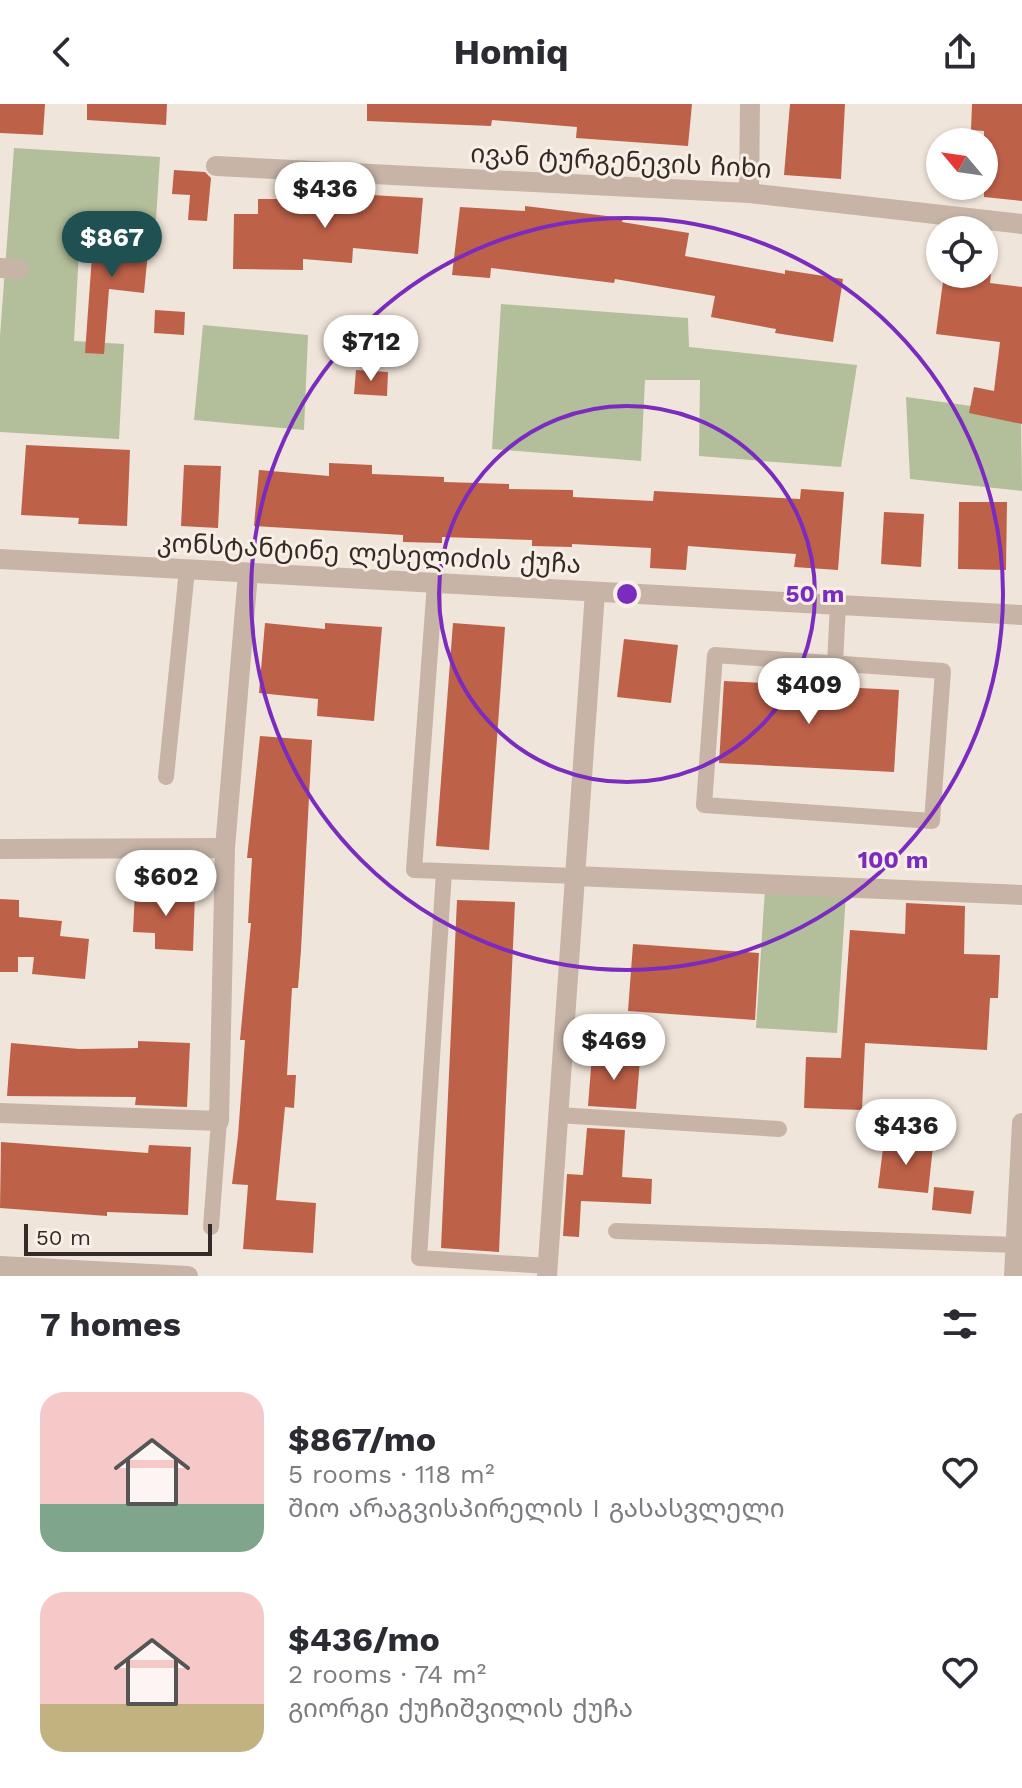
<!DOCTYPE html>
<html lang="en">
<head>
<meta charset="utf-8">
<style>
  :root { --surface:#fff; --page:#f7f7f7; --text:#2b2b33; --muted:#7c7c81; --accent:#1f5152 }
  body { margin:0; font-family:"Work Sans","Noto Sans Georgian",sans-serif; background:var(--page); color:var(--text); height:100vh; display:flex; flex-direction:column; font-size:30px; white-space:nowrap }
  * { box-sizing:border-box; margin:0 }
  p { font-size:26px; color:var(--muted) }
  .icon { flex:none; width:44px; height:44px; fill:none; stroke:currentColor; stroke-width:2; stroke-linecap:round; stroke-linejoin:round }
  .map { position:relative; height:1172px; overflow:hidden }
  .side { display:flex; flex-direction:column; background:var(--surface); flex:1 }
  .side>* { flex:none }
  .needle { width:52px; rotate:299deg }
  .fabs { position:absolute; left:926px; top:24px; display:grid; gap:16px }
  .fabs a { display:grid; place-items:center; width:72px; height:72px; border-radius:50%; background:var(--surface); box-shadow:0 2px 6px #0004; font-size:40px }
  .scale { position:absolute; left:24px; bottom:20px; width:188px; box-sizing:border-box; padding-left:8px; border:4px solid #342a27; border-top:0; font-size:22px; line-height:28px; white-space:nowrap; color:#342a27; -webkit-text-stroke:6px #f8efe6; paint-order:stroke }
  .price { position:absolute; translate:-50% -68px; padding:0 18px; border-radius:28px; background:#fff; color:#222; font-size:26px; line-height:52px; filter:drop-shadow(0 2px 4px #0008) }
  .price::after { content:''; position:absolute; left:50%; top:48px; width:24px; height:18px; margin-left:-12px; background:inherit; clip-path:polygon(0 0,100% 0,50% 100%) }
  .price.current { background:var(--accent); color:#fff }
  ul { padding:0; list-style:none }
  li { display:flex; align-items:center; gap:24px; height:200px; padding:0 40px }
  li span { display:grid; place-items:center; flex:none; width:224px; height:160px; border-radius:24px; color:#555 }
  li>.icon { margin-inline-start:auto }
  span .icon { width:96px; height:96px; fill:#fffc; stroke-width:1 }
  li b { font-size:34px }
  h2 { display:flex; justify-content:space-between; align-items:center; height:96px; padding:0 40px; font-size:34px }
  header { display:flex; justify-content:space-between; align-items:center; height:104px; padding:0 40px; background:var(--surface); font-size:36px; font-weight:700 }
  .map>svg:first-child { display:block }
  .green { fill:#b3be9b }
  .building { fill:#be6149 }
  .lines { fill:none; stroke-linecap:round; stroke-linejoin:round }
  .service { stroke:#c7b4a7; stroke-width:16 }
  .minor { stroke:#c7b4a7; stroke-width:20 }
  .tertiary { stroke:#c7b4a7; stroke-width:20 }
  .ring { fill:none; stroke:#7b2cbf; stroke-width:4 }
  .labels { text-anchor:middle; stroke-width:6; stroke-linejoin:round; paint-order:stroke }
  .street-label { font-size:26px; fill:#342a27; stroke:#f8efe6 }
  .centre { fill:#7b2cbf; stroke:#f8efe6; stroke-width:4 }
  .ring-label { font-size:24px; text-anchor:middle; font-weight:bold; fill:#7b2cbf; stroke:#f8efe6; stroke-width:6; stroke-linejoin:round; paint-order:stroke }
</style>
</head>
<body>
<header><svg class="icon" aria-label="back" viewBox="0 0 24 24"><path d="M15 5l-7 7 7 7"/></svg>Homiq<svg class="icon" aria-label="share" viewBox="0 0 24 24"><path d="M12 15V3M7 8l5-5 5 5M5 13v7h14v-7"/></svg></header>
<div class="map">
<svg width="1022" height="1172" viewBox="0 0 1022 1172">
  <rect width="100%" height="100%" fill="#f0e5da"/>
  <!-- green -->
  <g class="green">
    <path d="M14,44l146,9 -4,63 -75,-4 -7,125 50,3 -5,95 -119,-7v-96z"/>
    <path d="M501,200l187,14 1,29 168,18 -16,102 -142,-11 1,-76h-55l-4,81 -149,-12z"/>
    <path d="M203,221l105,10 -4,95 -110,-10z"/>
    <path d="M906,293l115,16 1,78 -112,-12z"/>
    <path d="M765,785l81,5 -9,139 -81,-5z"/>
  </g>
  <!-- building -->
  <g class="building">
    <path d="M0,0h45l-2,31 -43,-2z"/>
    <path d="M87,0h80l-1,21 -79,-5z"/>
    <path d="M367,0h325l-4,42 -112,-8 1,-11 -85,-7 -1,6 -124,-5z"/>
    <path d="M790,0h55l-4,75 -57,-4z"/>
    <path d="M972,0h50v97l-38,-4v-66l-13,-1z"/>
    <path d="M174,66l31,2 6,6 -4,43 -19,-1 2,-25 -18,-1z"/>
    <path d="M319,88l104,6 -5,56 -65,-6 -1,15 -49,-4v11l-70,-1 1,-55h24v-15h61z"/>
    <path d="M525,102l98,12 -1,4 67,11 -4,23 100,18v-4l58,9 -10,63 -58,-9 1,-4 -65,-12 4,-21 -100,-17 -1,4 -123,-15 -1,10 -38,-3 8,-68 65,4z"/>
    <path d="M94,124l27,3 -1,8 29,3 -5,51 -35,-4 -5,65 -19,-1z"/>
    <path d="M944,170h47l-1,9 32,4v137l-53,-11 5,-26 20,4 6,-49 -64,-8z"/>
    <path d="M155,206l30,2 -1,23 -30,-2z"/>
    <path d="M356,266l32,2 -1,24 -33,-2z"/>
    <path d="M26,341l104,5 -3,76 -49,-2 1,-6 -58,-3z"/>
    <path d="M329,359l43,2v9l72,3v5l65,2v5l64,1v7l80,4 1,-10 146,8 1,-10 43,3 -6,78 -44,-3 2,-13 -108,-8 -2,24 -36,-2 1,-20 -79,-4v3l-40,-1v-6l-90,-3v6l-39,-1v-7l-149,-9 5,-56 70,6z"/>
    <path d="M184,361l37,1 -3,62 -37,-2z"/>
    <path d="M959,398h48l-1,68 -48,-1z"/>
    <path d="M884,408l40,2 -3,53 -40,-3z"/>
    <path d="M265,519l60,6v-6l57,4 -8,94 -57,-5 1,-17 -59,-6z"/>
    <path d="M453,519l52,4 -16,223 -53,-4z"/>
    <path d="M624,535l54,6 -7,58 -54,-6z"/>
    <path d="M724,577l175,9 -5,82 -175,-9z"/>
    <path d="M260,632l52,4 -11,210 -3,38h-6l-5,87h9l-2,33 -9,-1 -9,93 40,3 -3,50 -70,-4 5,-64 -16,-1 6,-48 7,-96h-5l11,-117h-3l4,-65h-5z"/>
    <path d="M135,786l60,3 -2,58 -38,-2v-16l-22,-1z"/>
    <path d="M0,795l19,1v17l43,4 -2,15 29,3 -4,40 -53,-5 2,-17h-16v15h-18z"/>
    <path d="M457,796l58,2 -16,350 -58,-4z"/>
    <path d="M906,799l59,3 -1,48 36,1 -2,43h-8l-3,52 -122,-7 -3,67 -58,-2 2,-51 35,1 9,-128 55,4z"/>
    <path d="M633,840l126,9 -4,67 -127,-9z"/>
    <path d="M138,937l52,2 -3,64 -52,-2 1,-8 -129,-1 4,-53 68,6 59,-1z"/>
    <path d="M592,951l48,4 -4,50 -48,-3z"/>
    <path d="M587,1024l38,2 -3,47 30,2 -1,25 -70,-3 -2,36 -16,-1 4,-62 16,1z"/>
    <path d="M884,1037l49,5 -5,47 -50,-5z"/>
    <path d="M1,1038l147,11 1,-8 42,2 -3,68 -81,-3v4l-107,-8z"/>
    <path d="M934,1083l40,4 -3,23 -39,-4z"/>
  </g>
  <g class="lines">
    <!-- service -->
    <g class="service">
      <path d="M435,479l-21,287 161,6"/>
      <path d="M715,551l228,16 -11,150 -228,-16z"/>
      <path d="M835,559l3,-58"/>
      <path d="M166,673l21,-207"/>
      <path d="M444,768l-25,386 129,8"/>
      <path d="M558,1011l221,14"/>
      <path d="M211,1123l8,-106"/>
      <path d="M616,1127l400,14"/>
    </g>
    <!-- minor -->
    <g class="minor">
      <path d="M216,62l533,27 273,31"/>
      <path d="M749,89l1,-89"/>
      <path d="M0,164l19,1"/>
      <path d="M0,455l1022,56"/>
      <path d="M0,745l225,-1"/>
      <path d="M575,772l447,19"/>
      <path d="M0,1009l219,8 6,-273 23,-275"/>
      <path d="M0,1162l188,10"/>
      <path d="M547,1172l48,-684"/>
    </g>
    <!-- tertiary -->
    <path class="tertiary" d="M1014,1172l8,-153"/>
  </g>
  <!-- distance rings -->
  <g class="ring">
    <circle cx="627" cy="490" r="188"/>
    <circle cx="627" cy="490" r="376"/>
  </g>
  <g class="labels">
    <!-- street labels -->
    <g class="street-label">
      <text transform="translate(621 57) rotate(3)" y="9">ივან ტურგენევის ჩიხი</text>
      <text transform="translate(369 449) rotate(3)" y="9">კონსტანტინე ლესელიძის ქუჩა</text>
    </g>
  </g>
  <circle cx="627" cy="490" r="12" class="centre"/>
  <g class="ring-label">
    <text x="815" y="498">50 m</text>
    <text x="893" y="764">100 m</text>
  </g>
</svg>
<div class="fabs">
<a><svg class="needle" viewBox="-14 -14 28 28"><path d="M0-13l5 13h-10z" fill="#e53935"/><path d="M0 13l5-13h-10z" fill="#7c7c81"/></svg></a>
<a><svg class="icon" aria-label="locate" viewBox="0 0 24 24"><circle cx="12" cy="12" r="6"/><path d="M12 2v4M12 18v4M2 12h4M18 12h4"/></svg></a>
</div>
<div class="scale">50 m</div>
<b class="price" style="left:325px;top:126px">$436</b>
<b class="price current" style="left:112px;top:175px">$867</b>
<b class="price" style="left:371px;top:279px">$712</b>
<b class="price" style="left:809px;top:622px">$409</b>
<b class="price" style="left:166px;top:814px">$602</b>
<b class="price" style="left:614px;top:978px">$469</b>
<b class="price" style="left:906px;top:1063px">$436</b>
</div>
<section class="side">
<h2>7 homes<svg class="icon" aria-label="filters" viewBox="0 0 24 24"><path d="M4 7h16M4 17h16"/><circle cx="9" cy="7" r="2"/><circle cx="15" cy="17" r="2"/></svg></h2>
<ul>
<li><span style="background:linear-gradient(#f6c9c9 70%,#7fa58c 0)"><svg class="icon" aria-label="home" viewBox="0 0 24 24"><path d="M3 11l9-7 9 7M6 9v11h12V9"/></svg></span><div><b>$867/mo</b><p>5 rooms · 118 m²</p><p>შიო არაგვისპირელის I გასასვლელი</p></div><svg class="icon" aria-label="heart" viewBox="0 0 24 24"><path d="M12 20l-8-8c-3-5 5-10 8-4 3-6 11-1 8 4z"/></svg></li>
<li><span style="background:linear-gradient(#f6c9c9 70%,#c2b280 0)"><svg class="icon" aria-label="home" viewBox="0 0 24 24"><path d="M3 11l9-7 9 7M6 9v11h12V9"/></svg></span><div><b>$436/mo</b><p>2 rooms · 74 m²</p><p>გიორგი ქუჩიშვილის ქუჩა</p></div><svg class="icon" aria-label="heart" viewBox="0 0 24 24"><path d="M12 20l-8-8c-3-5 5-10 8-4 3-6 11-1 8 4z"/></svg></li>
</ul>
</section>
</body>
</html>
